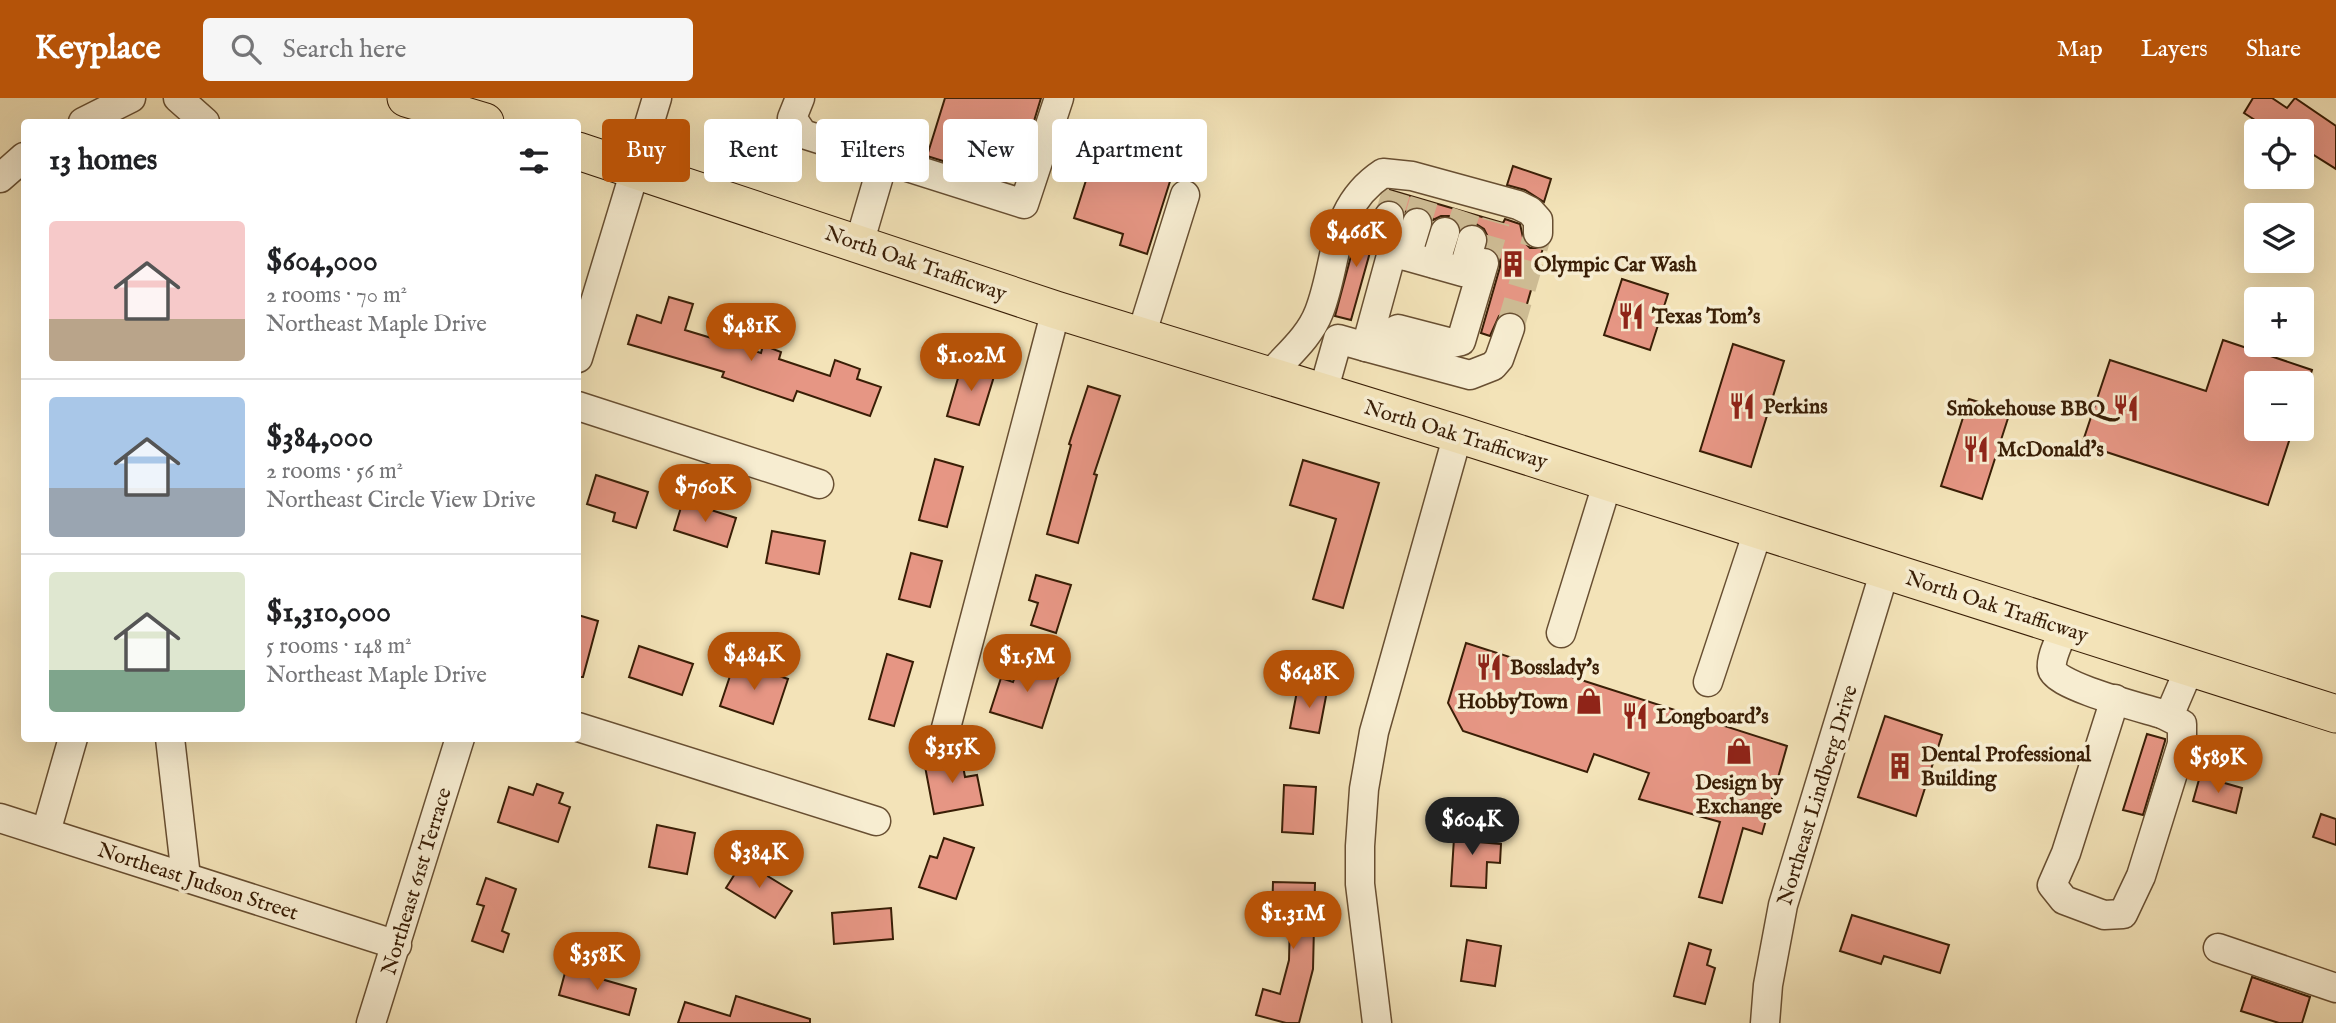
<!DOCTYPE html>
<html lang="en">
<head>
<meta charset="utf-8">
<style>
  :root { --surface:#fff; --page:#f6f6f6; --text:#202124; --muted:#757577; --line:#e0e0e0; --accent:#b45309 }
  body { margin:0; font-family:"IM FELL English",serif; background:var(--page); color:var(--text); height:100vh; display:flex; flex-direction:column; font-size:26px; white-space:nowrap }
  * { box-sizing:border-box; margin:0 }
  p { font-size:23px; color:var(--muted) }
  .icon { flex:none; width:38px; height:38px; fill:none; stroke:currentColor; stroke-width:2; stroke-linecap:round; stroke-linejoin:round }
  .map { position:relative; flex:1; overflow:hidden }
  .sheet { position:absolute; left:21px; top:21px; width:560px; height:623px; display:flex; flex-direction:column; background:var(--surface); border-radius:7px; box-shadow:0 7px 28px #0002 }
  .sheet>* { flex:none }
  .banner { position:absolute; left:602px; top:21px; width:665px; height:63px; display:flex; gap:14px }
  .buttons { position:absolute; left:2244px; top:21px; display:grid; gap:14px }
  .buttons a { display:grid; place-items:center; width:70px; height:70px; border-radius:7px; background:var(--surface); box-shadow:0 7px 28px #0002; font-size:35px }
  .price { position:absolute; translate:-50% -60px; padding:0 16px; border-radius:24px; background:var(--accent); color:#fff; font-size:23px; line-height:46px; filter:drop-shadow(0 2px 4px #0008) }
  .price::after { content:''; position:absolute; left:50%; top:42px; width:21px; height:16px; margin-left:-10px; background:inherit; clip-path:polygon(0 0,100% 0,50% 100%) }
  .price.on { background:#222; color:#fff }
  ul { padding:0; list-style:none }
  li { display:flex; align-items:center; gap:21px; height:175px; padding:0 28px }
  li+li { border-top:2px solid var(--line) }
  li span { display:grid; place-items:center; flex:none; width:196px; height:140px; border-radius:7px; color:#555 }
  li>.icon { margin-inline-start:auto }
  span .icon { width:84px; height:84px; fill:#fffc; stroke-width:1 }
  li b { font-size:30px }
  h2 { display:flex; justify-content:space-between; align-items:center; height:84px; padding:0 28px; font-size:30px }
  .pill { padding:0 24px; border-radius:7px; background:var(--surface); box-shadow:0 7px 28px #0002; font-size:24px; line-height:63px }
  .pill.on { background:var(--accent); color:#fff }
  header { display:flex; align-items:center; gap:42px; box-sizing:border-box; height:98px; padding:0 35px; background:var(--accent); color:#fff }
  header strong { font-size:33px }
  nav { display:flex; gap:38px; margin-inline-start:auto; font-size:24px }
  .search { width:490px; height:63px; background:var(--page); display:flex; align-items:center; gap:18px; box-sizing:border-box; padding:0 24px; border-radius:7px; color:var(--muted); font-size:26px }
  .map>svg:first-child { display:block }
  .building { fill:#e69684; stroke:#391e06; stroke-width:2 }
  .lines { fill:none; stroke-linecap:round; stroke-linejoin:round }
  .minor-tunnel { stroke:#cebc94; stroke-width:28; stroke-dasharray:28 14; stroke-linecap:butt }
  .minor-casing { stroke:#684f32; stroke-width:31 }
  .major-casing { stroke:#391e06; stroke-width:39 }
  .minor { stroke:#f7edd1; stroke-width:28 }
  .major { stroke:#f3e3b8; stroke-width:37 }
  .labels { text-anchor:middle; stroke-width:7; stroke-linejoin:round; paint-order:stroke }
  .street-label { font-size:21px; fill:#391e06; stroke:#f7edd1 }
  .poi-label { font-size:21px; font-weight:bold; fill:#391e06; stroke:#f7edd1; text-anchor:start }
</style>
</head>
<body>
<header>
<strong>Keyplace</strong>
<div class="search"><svg class="icon" aria-label="search" viewBox="0 0 24 24"><circle cx="10" cy="10" r="6"/><path d="M15 15l6 6"/></svg>Search here</div>
<nav><a>Map</a><a>Layers</a><a>Share</a></nav>
</header>
<div class="map">
<svg width="2336" height="925" viewBox="0 0 2336 925">
  <rect width="100%" height="100%" fill="#f3e3b8"/>
  <filter id="stains"><feTurbulence type="fractalNoise" baseFrequency=".00286" numOctaves="4"/><feColorMatrix values="0 0 0 0 .2 0 0 0 0 .09 0 0 0 0 .02 0 0 0 .5 -.17"/></filter>
  <radialGradient id="worn" r=".72"><stop offset=".6" stop-color="#630" stop-opacity="0"/><stop offset="1" stop-color="#630" stop-opacity=".3"/></radialGradient>
  <!-- building -->
  <g class="building">
    <path d="M945,0h96l-10,33 -18,-5 -16,52 -70,-22z"/>
    <path d="M2253,0h19l15,10 8,-10 41,28v43l-35,-22v-16h-29l-28,-18z"/>
    <path d="M1121,28l34,11 -2,8 26,8 -32,101 -27,-9 3,-11 -49,-16 28,-88 16,6z"/>
    <path d="M1513,68l38,13 -7,23 -19,-12 -18,-5z"/>
    <path d="M1390,92l113,33 2,-4 15,5 4,18 6,6h13l-20,70 -8,-6h-9l-7,4 -9,20 -9,-3 19,-66v-7l-4,-8 -9,-5 1,-10 -4,-8 -8,-5h-9l-6,4 -4,-8 -8,-4h-8l-8,4 -3,-8 -9,-5h-8l-8,5 -8,-11 -10,-1z"/>
    <path d="M1366,116l7,2 1,22 -23,82 -16,-4 20,-75z"/>
    <path d="M1622,181l46,15 -18,56 -46,-15z"/>
    <path d="M669,199l24,7 -8,26 76,23 2,-8 18,7 -2,7 51,17 5,-16 25,9 -3,10 24,8 -11,29 -73,-25 -4,10 -71,-24 2,-5 -96,-28 9,-29 24,8z"/>
    <path d="M2223,242l89,30 -4,13h-52v46h37l-25,76 -186,-61 28,-84 96,31z"/>
    <path d="M1733,246l51,17 -33,106 -51,-16z"/>
    <path d="M963,263l33,9 -17,55 -32,-9z"/>
    <path d="M1088,288l32,10 -26,78 3,1 -19,68 -31,-9 24,-89 -2,-1z"/>
    <path d="M1969,301l41,13 -28,87 -41,-13z"/>
    <path d="M935,361l28,8 -16,60 -28,-7z"/>
    <path d="M1303,362l76,23 -36,125 -30,-9 23,-80 -46,-14z"/>
    <path d="M596,377l52,17 -12,36 -23,-7 2,-8 -28,-9z"/>
    <path d="M683,403l53,17 -9,29 -53,-17z"/>
    <path d="M772,433l53,10 -6,33 -53,-11z"/>
    <path d="M911,455l31,8 -12,46 -31,-8z"/>
    <path d="M1036,477l35,10 -15,48 -25,-8 7,-22 -9,-3z"/>
    <path d="M578,517l20,6 -15,56h-5z"/>
    <path d="M1466,545l321,103 -25,88 -19,-6 -21,75 -23,-6 21,-75 -81,-23 10,-26 -55,-19 -7,18 -124,-41 -15,-28z"/>
    <path d="M639,548l54,18 -11,31 -53,-18z"/>
    <path d="M887,556l26,8 -19,64 -25,-7z"/>
    <path d="M1021,562l39,12 -18,56 -52,-16 11,-34 12,4z"/>
    <path d="M735,563l53,18 -15,45 -53,-18z"/>
    <path d="M1298,588l29,5 -8,42 -29,-5z"/>
    <path d="M1885,618l57,19 -26,81 -58,-19z"/>
    <path d="M2147,636l18,5v2l-22,74 -20,-5z"/>
    <path d="M961,657l4,22 12,-2 6,30 -49,9 -10,-53z"/>
    <path d="M2200,678l42,12 -6,25 -43,-12z"/>
    <path d="M537,686l26,9 -4,10 11,4 -12,35 -60,-20 11,-35 24,8z"/>
    <path d="M1284,687l32,2 -3,47 -31,-2z"/>
    <path d="M2321,716l15,5v26l-23,-8z"/>
    <path d="M1455,724l24,1 -1,19 23,2 -1,19 -13,-1 -1,26 -35,-2z"/>
    <path d="M657,727l38,8 -8,41 -38,-7z"/>
    <path d="M944,740l30,10 -18,51 -37,-12 11,-31 7,2z"/>
    <path d="M743,763l49,30 -17,27 -49,-30z"/>
    <path d="M486,780l30,11 -14,42 7,3 -6,18 -31,-11 12,-35 -7,-2z"/>
    <path d="M1273,784l42,1 -2,86 -14,54h-13l-30,-8 7,-26 17,5 9,-34 1,-39 -18,-1z"/>
    <path d="M891,810l2,31 -59,5 -2,-31z"/>
    <path d="M1852,817l97,30 -9,28 -56,-17 -3,8 -41,-13z"/>
    <path d="M1467,842l34,6 -6,40 -34,-5z"/>
    <path d="M1689,845l22,7 -4,15 8,3 -10,36 -31,-8z"/>
    <path d="M566,871l70,20 -7,26 -70,-20z"/>
    <path d="M2252,879l58,20 -8,26h-23l-38,-12z"/>
    <path d="M736,898l74,23v4h-132l7,-21 45,14z"/>
  </g>
  <g class="lines">
    <!-- minor-tunnel -->
    <g class="minor-tunnel">
      <path d="M1389,118l7,-24"/>
      <path d="M1417,125l7,-23"/>
      <path d="M1458,138l8,-24"/>
      <path d="M1484,165l12,-42"/>
      <path d="M1510,230l28,-95"/>
    </g>
    <defs>
      <g id="minor">
        <path d="M178,0l27,24"/>
        <path d="M800,0l-8,20 11,16 221,70 35,-106"/>
        <path d="M83,24l48,-24"/>
        <path d="M0,80l24,-21"/>
        <path d="M1389,118l3,36"/>
        <path d="M859,146l25,-85"/>
        <path d="M1407,158l10,-33"/>
        <path d="M1435,166l10,-32"/>
        <path d="M1141,238l44,-141"/>
        <path d="M1384,238l14,-7 54,14 9,-2 23,-78"/>
        <path d="M1366,249l104,28 23,-9 6,-7 11,-31"/>
        <path d="M578,260l79,-260"/>
        <path d="M1269,278c18,-21 40,-38 50,-64 20,-51 11,-104 64,-139l29,3 106,29 12,6 8,9v13"/>
        <path d="M1323,294l15,-53 28,8 26,-95 71,20 9,-32"/>
        <path d="M578,308l241,78"/>
        <path d="M2065,529c-4,11 -15,30 -13,42 3,17 91,39 110,45l10,-5 18,-42"/>
        <path d="M1561,535l47,-152"/>
        <path d="M1708,584l50,-151"/>
        <path d="M2115,601l-49,154 -14,32 12,15 40,15 19,-1 18,-38 41,-132v-20l-20,-10"/>
        <path d="M578,629l298,94"/>
        <path d="M170,640l16,139"/>
        <path d="M942,645l114,-433"/>
        <path d="M0,720l397,127"/>
        <path d="M46,734l27,-94"/>
        <path d="M2218,850l118,40"/>
        <path d="M371,925l89,-285"/>
        <path d="M1377,925l-17,-139v-38l4,-57 10,-57 84,-298"/>
        <path d="M1765,925l3,-38 15,-80 102,-335"/>
      </g>
      <g id="major">
        <path d="M406,0l79,24"/>
        <path d="M578,53l478,159 402,124 878,280"/>
      </g>
    </defs>
    <!-- minor casing -->
    <use href="#minor" class="minor-casing"/>
    <!-- major casing -->
    <use href="#major" class="major-casing"/>
    <!-- minor -->
    <use href="#minor" class="minor"/>
    <!-- major -->
    <use href="#major" class="major"/>
  </g>
  <!-- icons -->
  <defs>
    <symbol id="building-bare" viewBox="-9 -9 18 18"><path d="M-4-6H4V6H1V3H-1V6H-4ZM-2.5-4.3h1.7v1.8h-1.7ZM.8-4.3h1.7v1.8H.8ZM-2.5-1h1.7V.8h-1.7ZM.8-1h1.7V.8H.8Z" fill="#8f2418" stroke="#f7edd1" stroke-width="2.5" paint-order="stroke"/></symbol>
    <symbol id="restaurant-bare" viewBox="-9 -9 18 18"><path d="M-5-6h1v4h1v-4h1v4h1v-4h1v5L-1.5 .5V6h-2V.5L-5-1ZM5-6V6H3V1.5H1.5Q1.5-4 5-6Z" fill="#8f2418" stroke="#f7edd1" stroke-width="2.5" paint-order="stroke"/></symbol>
    <symbol id="shop-bare" viewBox="-9 -9 18 18"><path d="M-5-2.5h2.3a2.7 3.5 0 0 1 5.4 0H5L5.5 6h-11ZM-1.5-2.5h3a1.5 2.3 0 0 0-3 0Z" fill="#8f2418" stroke="#f7edd1" stroke-width="2.5" paint-order="stroke"/></symbol>
  </defs>
  <g fill-rule="evenodd">
    <use href="#building-bare" x="1494" y="147" width="38" height="38"/>
    <use href="#restaurant-bare" x="1612" y="199" width="38" height="38"/>
    <use href="#restaurant-bare" x="1723" y="289" width="38" height="38"/>
    <use href="#restaurant-bare" x="2107" y="291" width="38" height="38"/>
    <use href="#restaurant-bare" x="1957" y="332" width="38" height="38"/>
    <use href="#restaurant-bare" x="1470" y="550" width="38" height="38"/>
    <use href="#shop-bare" x="1570" y="584" width="38" height="38"/>
    <use href="#restaurant-bare" x="1616" y="599" width="38" height="38"/>
    <use href="#shop-bare" x="1720" y="634" width="38" height="38"/>
    <use href="#building-bare" x="1881" y="649" width="38" height="38"/>
  </g>
  <g class="labels">
    <!-- street labels -->
    <g class="street-label">
      <text transform="translate(916 165) rotate(19)" y="7">North Oak Trafficway</text>
      <text transform="translate(1456 336) rotate(17)" y="7">North Oak Trafficway</text>
      <text transform="translate(1997 508) rotate(18)" y="7">North Oak Trafficway</text>
      <text transform="translate(1817 697) rotate(-73)" y="7">Northeast Lindberg Drive</text>
      <text transform="translate(198 783) rotate(18)" y="7">Northeast Judson Street</text>
      <text transform="translate(416 783) rotate(-73)" y="7">Northeast 61st Terrace</text>
    </g>
    <!-- poi labels -->
    <g class="poi-label">
      <text x="1534" y="173">Olympic Car Wash</text>
      <text x="1652" y="225">Texas Tom's</text>
      <text x="1763" y="315">Perkins</text>
      <text x="2105" y="317" text-anchor="end">Smokehouse BBQ</text>
      <text x="1997" y="358">McDonald's</text>
      <text x="1510" y="576">Bosslady's</text>
      <text x="1568" y="610" text-anchor="end">HobbyTown</text>
      <text x="1656" y="625">Longboard's</text>
      <text x="1921" y="663">Dental Professional<tspan x="1921" dy="24">Building</tspan></text>
      <text x="1739" y="691" text-anchor="middle">Design by<tspan x="1739" dy="24">Exchange</tspan></text>
    </g>
  </g>
  <rect width="100%" height="100%" filter="url(#stains)"/>
  <rect width="100%" height="100%" fill="url(#worn)"/>
</svg>
<div class="buttons">
<a><svg class="icon" aria-label="locate" viewBox="0 0 24 24"><circle cx="12" cy="12" r="6"/><path d="M12 2v4M12 18v4M2 12h4M18 12h4"/></svg></a>
<a><svg class="icon" aria-label="layers" viewBox="0 0 24 24"><path d="M12 4l9 5-9 5-9-5zM3 14l9 5 9-5"/></svg></a>
<a>+</a>
<a>−</a>
</div>
<b class="price" style="left:1356px;top:171px">$466K</b>
<b class="price" style="left:751px;top:265px">$481K</b>
<b class="price" style="left:971px;top:295px">$1.02M</b>
<b class="price" style="left:705px;top:426px">$760K</b>
<b class="price" style="left:754px;top:594px">$484K</b>
<b class="price" style="left:1027px;top:596px">$1.5M</b>
<b class="price" style="left:1309px;top:612px">$648K</b>
<b class="price" style="left:952px;top:687px">$315K</b>
<b class="price" style="left:2218px;top:697px">$589K</b>
<b class="price on" style="left:1472px;top:759px">$604K</b>
<b class="price" style="left:759px;top:792px">$384K</b>
<b class="price" style="left:1293px;top:853px">$1.31M</b>
<b class="price" style="left:597px;top:894px">$358K</b>
<div class="banner">
<a class="pill on">Buy</a>
<a class="pill">Rent</a>
<a class="pill">Filters</a>
<a class="pill">New</a>
<a class="pill">Apartment</a>
</div>
<section class="sheet">
<h2>13 homes<svg class="icon" aria-label="filters" viewBox="0 0 24 24"><path d="M4 7h16M4 17h16"/><circle cx="9" cy="7" r="2"/><circle cx="15" cy="17" r="2"/></svg></h2>
<ul>
<li><span style="background:linear-gradient(#f6c9c9 70%,#b9a48a 0)"><svg class="icon" aria-label="home" viewBox="0 0 24 24"><path d="M3 11l9-7 9 7M6 9v11h12V9"/></svg></span><div><b>$604,000</b><p>2 rooms · 70 m²</p><p>Northeast Maple Drive</p></div></li>
<li><span style="background:linear-gradient(#a9c7e8 65%,#9aa5b1 0)"><svg class="icon" aria-label="home" viewBox="0 0 24 24"><path d="M3 11l9-7 9 7M6 9v11h12V9"/></svg></span><div><b>$384,000</b><p>2 rooms · 56 m²</p><p>Northeast Circle View Drive</p></div></li>
<li><span style="background:linear-gradient(#dfe7d0 70%,#7fa58c 0)"><svg class="icon" aria-label="home" viewBox="0 0 24 24"><path d="M3 11l9-7 9 7M6 9v11h12V9"/></svg></span><div><b>$1,310,000</b><p>5 rooms · 148 m²</p><p>Northeast Maple Drive</p></div></li>
</ul>
</section>
</div>
</body>
</html>
